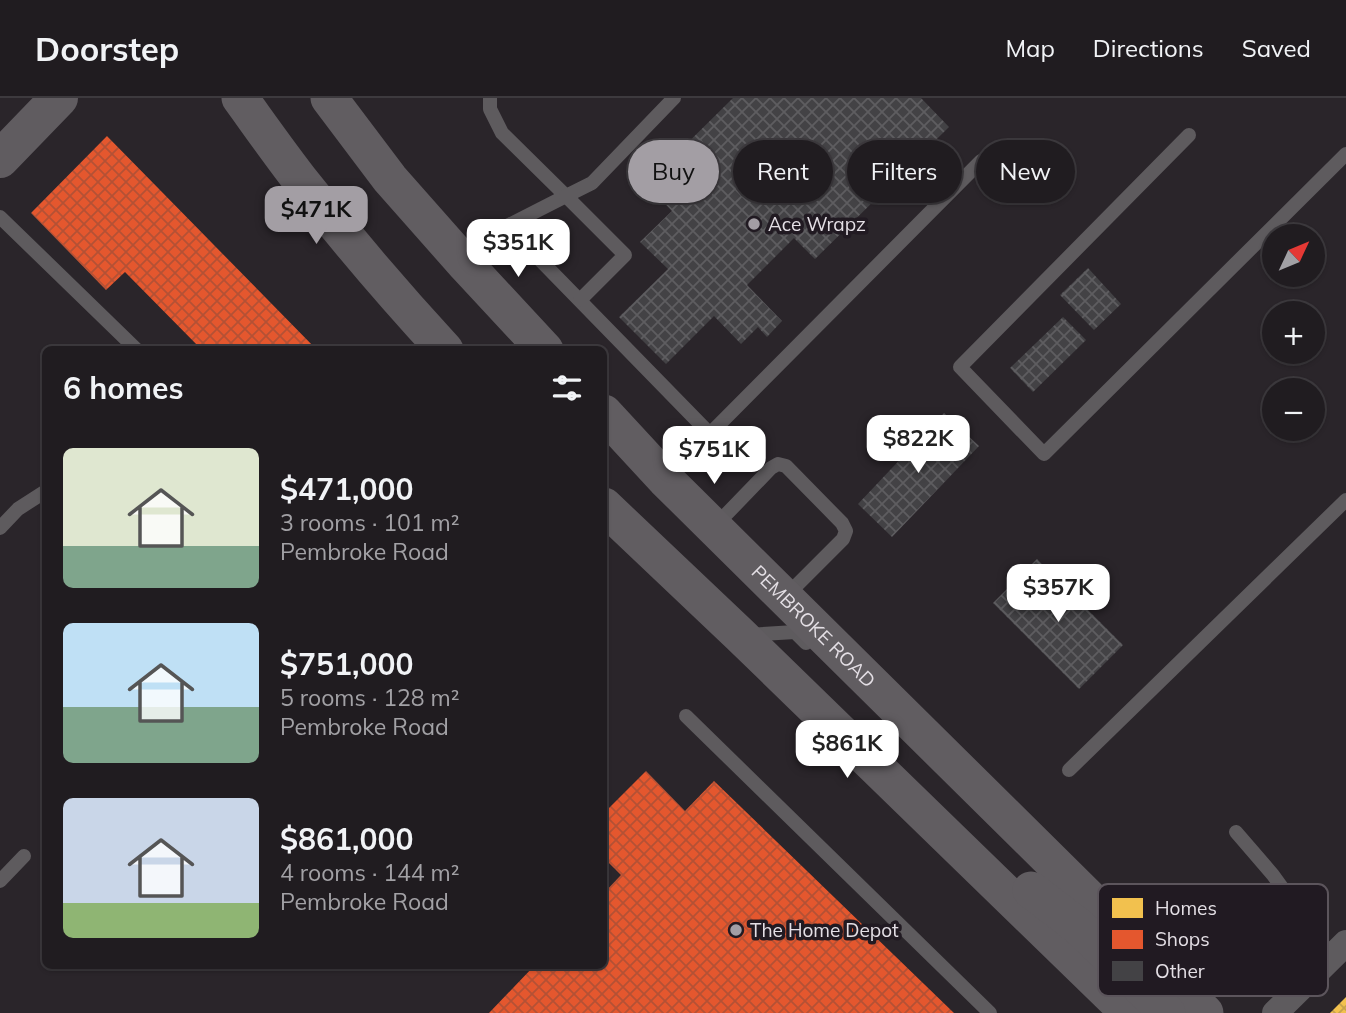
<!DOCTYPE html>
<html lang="en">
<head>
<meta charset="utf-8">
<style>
  :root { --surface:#201c20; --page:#2d292d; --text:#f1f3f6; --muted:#a2a1a5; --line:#3d3a3e; --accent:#a39ea4 }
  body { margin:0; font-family:Mulish,sans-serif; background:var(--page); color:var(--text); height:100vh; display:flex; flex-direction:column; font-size:26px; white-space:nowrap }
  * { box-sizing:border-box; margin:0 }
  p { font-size:23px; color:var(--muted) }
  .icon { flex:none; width:38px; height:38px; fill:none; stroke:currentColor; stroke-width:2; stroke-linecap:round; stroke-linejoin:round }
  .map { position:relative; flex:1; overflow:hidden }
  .panel { position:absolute; left:42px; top:248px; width:565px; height:623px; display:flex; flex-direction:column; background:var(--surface); border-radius:10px; box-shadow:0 2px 5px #0004,0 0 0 2px var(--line) }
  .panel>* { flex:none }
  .top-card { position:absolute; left:628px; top:42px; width:612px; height:63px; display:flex; gap:14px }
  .needle { width:46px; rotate:46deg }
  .fabs { position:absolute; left:1262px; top:126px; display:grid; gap:14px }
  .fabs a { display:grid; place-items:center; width:63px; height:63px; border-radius:50%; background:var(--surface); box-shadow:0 2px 5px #0004,0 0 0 2px var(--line); font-size:35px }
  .price { position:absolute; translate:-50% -60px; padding:0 16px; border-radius:14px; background:#fff; color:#222; font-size:23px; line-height:46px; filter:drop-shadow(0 2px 4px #0008) }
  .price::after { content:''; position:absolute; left:50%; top:42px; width:21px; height:16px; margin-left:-10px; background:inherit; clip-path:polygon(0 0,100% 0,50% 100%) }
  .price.on { background:var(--accent); color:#111 }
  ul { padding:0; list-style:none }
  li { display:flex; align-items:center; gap:21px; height:175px; padding:0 21px }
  li span { display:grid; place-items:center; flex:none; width:196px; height:140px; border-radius:10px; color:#555 }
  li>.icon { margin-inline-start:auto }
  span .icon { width:84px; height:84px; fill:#fffc; stroke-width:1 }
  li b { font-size:30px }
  h2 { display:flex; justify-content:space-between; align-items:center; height:84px; padding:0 21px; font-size:30px }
  .tag { padding:0 24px; border-radius:32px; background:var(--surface); box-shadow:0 2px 5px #0004,0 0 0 2px var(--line); font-size:24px; line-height:63px }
  .tag.on { background:var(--accent); color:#111 }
  header { display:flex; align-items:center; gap:42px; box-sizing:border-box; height:98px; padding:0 35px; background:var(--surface); border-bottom:2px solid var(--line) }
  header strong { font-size:33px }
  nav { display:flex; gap:38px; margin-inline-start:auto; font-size:24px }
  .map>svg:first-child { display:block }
  .homes { fill:url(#homes-cross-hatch) }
  .shops { fill:url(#shops-cross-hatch) }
  .building { fill:url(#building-cross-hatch) }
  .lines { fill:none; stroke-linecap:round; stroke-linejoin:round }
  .lane { stroke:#5e5b5e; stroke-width:14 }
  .street { stroke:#5e5b5e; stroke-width:26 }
  .secondary { stroke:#615d61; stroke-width:37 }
  .primary { stroke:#605c60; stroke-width:38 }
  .poi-dot { fill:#a39ea4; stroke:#211a22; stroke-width:2.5 }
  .labels { text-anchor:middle; stroke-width:7; stroke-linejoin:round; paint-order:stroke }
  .poi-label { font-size:19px; fill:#e4dfe5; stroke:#211a22; text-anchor:start }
  .street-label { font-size:19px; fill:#e4dfe5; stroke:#211a22 }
  .key { fill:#211a22; stroke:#5c555c; stroke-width:2 }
  .key-label { font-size:19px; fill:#e4dfe5 }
</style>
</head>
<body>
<header>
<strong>Doorstep</strong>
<nav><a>Map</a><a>Directions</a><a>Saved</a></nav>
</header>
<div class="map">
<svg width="1346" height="915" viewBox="0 0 1346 915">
  <defs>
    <pattern id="homes-cross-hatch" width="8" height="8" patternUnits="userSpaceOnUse" patternTransform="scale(1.75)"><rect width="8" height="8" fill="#f2c14e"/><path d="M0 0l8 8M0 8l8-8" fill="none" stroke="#c6a24c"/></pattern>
    <pattern id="shops-cross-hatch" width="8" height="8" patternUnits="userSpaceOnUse" patternTransform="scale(1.75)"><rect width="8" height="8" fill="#e4572e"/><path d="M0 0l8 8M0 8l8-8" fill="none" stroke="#b45135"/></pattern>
    <pattern id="building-cross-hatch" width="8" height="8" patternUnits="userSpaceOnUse" patternTransform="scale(1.75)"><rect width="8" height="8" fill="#434245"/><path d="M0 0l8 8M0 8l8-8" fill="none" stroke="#5e5d60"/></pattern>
  </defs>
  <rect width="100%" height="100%" fill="#2a252a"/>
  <!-- homes -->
  <path class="homes" d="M1346,899v16h-16z"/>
  <!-- shops -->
  <g class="shops">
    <path d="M107,38l210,214h-115l-77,-78 -19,18 -75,-77z"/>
    <path d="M646,673l39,40 29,-30 240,232h-465l45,-47h70v-73l17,-18 -17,-17v-45z"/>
  </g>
  <!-- building -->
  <g class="building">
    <path d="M733,0h188l28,29 -134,132 -21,-21 -47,47 35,36 -15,16 -9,-10 -17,17 -27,-28 -48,48 -47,-47 49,-48 -28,-27 32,-31 -26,-27z"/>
    <path d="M1088,170l33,36 -27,26 -34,-35z"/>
    <path d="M1063,219l23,23 -53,52 -23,-24z"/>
    <path d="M944,315l35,33 -87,91 -34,-33z"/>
    <path d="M1037,461l86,86 -44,44 -86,-86z"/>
  </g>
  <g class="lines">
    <!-- lane -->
    <g class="lane">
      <path d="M1189,37l-229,232 84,87 302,-300"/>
      <path d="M0,119l137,133"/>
      <path d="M507,128l203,208"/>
      <path d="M467,166l40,-38 59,-30 -64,-63 -12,-24v-11"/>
      <path d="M580,202l45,-45 -59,-59 26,-13 82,-85"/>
      <path d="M667,379l314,-316"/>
      <path d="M715,428l56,-58 7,-4 8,2 56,57 4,8 -3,8 -58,58"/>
      <path d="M0,430l18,-19 28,-18"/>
      <path d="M747,537l48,-3 11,11"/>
      <path d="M686,618l304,297"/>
      <path d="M1069,672l277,-270"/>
      <path d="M1236,734l37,43 59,82"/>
      <path d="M0,783l24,-25"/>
    </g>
    <!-- street -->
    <path class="street" d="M1275,915l71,-70"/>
    <!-- secondary -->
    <g class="secondary">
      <path d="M240,0c21,29 42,59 64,87 45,57 92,112 141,165"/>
      <path d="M329,0l61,81 76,86 79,85"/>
      <path id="s1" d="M604,315l61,66 540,534"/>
      <path d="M604,408l136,129 389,378"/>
      <path d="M1031,792l47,36 89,87"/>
    </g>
    <!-- primary -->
    <path class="primary" d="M0,61l59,-61"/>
  </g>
  <!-- markers -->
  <g class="poi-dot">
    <circle cx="754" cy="126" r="7"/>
    <circle cx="736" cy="832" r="7"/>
  </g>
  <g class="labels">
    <!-- poi labels -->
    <g class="poi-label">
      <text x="768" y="133">Ace Wrapz</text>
      <text x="750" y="839">The Home Depot</text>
    </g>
    <!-- street labels -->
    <g class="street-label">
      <text dy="7" stroke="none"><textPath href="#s1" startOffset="299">PEMBROKE ROAD</textPath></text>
    </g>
  </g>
  <!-- legend -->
  <rect x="1098" y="786" width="230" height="112" rx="10" class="key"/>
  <rect x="1112" y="800" width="31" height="20" fill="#f2c14e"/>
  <rect x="1112" y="832" width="31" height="19" fill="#e4572e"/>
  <rect x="1112" y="863" width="31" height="20" fill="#434245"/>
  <g class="key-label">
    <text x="1155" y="817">Homes</text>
    <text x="1155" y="848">Shops</text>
    <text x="1155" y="880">Other</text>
  </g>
</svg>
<div class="fabs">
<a><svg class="needle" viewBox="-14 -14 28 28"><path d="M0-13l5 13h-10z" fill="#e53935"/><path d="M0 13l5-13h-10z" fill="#a2a1a5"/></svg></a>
<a>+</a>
<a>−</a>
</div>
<b class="price on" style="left:316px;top:148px">$471K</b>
<b class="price" style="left:518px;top:181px">$351K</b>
<b class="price" style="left:918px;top:377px">$822K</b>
<b class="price" style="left:714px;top:388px">$751K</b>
<b class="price" style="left:1058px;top:526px">$357K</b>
<b class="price" style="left:847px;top:682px">$861K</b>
<div class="top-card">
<a class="tag on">Buy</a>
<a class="tag">Rent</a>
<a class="tag">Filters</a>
<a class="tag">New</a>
</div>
<section class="panel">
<h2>6 homes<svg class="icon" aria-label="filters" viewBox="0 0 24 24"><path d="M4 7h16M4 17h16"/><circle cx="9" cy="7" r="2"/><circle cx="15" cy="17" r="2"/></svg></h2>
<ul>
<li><span style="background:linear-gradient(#dfe7d0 70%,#7fa58c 0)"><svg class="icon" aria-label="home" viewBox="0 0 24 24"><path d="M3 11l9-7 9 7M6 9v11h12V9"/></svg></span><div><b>$471,000</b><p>3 rooms · 101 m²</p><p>Pembroke Road</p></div></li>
<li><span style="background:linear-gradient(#bfe0f5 60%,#7fa58c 0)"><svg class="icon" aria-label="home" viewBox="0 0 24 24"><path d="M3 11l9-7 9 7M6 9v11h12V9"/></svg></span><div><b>$751,000</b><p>5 rooms · 128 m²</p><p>Pembroke Road</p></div></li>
<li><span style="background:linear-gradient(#c9d6e8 75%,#8fb573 0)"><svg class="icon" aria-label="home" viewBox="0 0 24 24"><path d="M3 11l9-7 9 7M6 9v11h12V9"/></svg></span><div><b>$861,000</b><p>4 rooms · 144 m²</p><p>Pembroke Road</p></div></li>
</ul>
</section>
</div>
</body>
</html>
